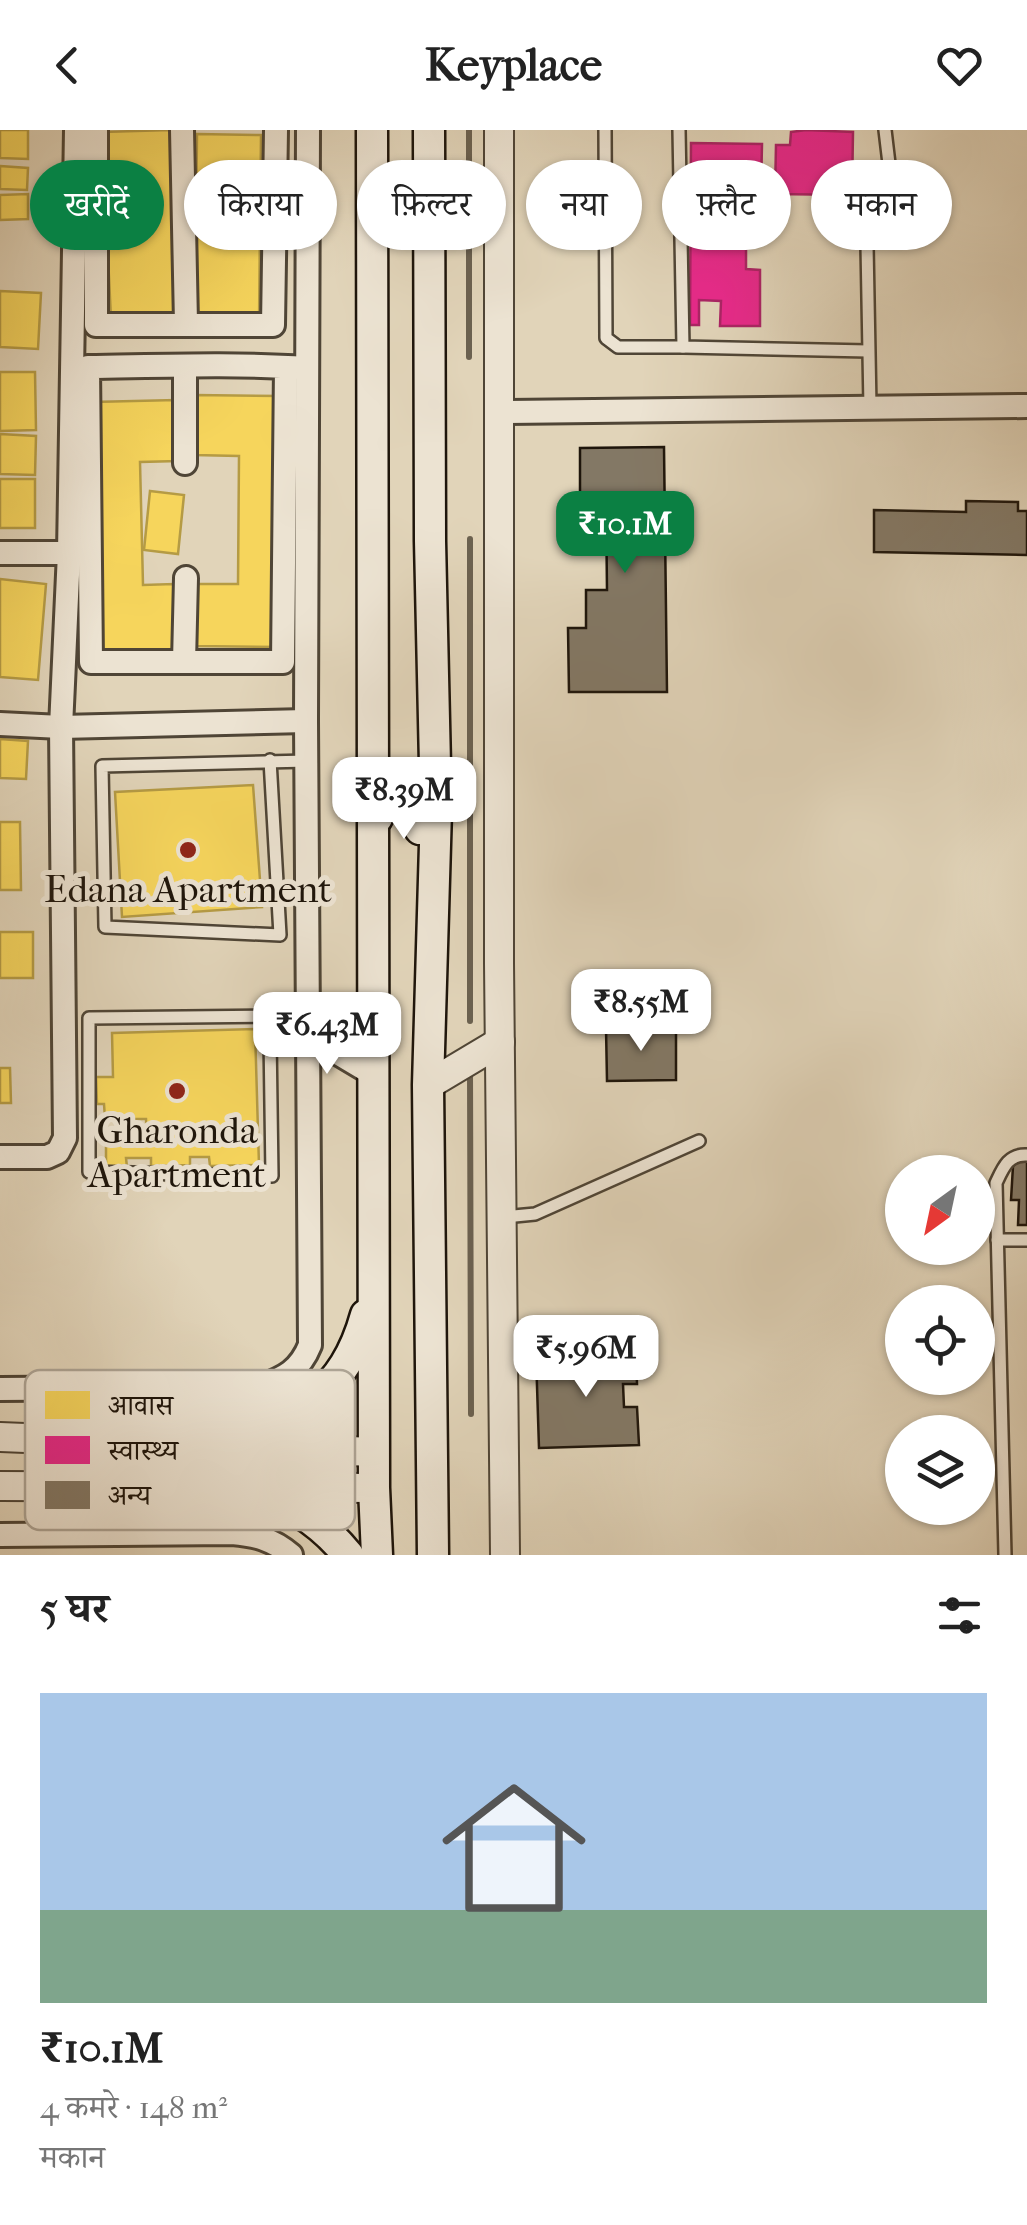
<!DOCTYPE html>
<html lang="hi">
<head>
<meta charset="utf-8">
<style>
  :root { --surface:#fff; --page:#f6f6f6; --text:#222; --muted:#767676; --accent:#0b8043 }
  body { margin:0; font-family:"IM FELL French Canon","Noto Serif Devanagari",serif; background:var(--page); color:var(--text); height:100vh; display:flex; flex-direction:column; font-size:38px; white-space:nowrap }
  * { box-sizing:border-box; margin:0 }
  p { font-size:32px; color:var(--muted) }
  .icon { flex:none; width:55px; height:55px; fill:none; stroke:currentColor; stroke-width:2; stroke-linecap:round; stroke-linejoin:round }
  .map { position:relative; height:1425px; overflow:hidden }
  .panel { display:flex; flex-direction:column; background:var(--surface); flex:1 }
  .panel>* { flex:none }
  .guide { position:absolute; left:30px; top:30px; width:968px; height:90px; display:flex; gap:20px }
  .needle { width:65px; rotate:213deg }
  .fabs { position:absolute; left:885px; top:1025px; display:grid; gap:20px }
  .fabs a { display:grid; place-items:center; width:110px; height:110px; border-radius:50%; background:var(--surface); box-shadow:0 2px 8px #0004; font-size:50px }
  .price { position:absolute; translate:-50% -85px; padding:0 22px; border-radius:20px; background:#fff; color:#222; font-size:32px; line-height:65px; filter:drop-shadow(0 2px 5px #0008) }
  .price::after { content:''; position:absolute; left:50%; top:60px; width:30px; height:22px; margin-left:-15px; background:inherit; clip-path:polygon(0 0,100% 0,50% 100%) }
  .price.active { background:var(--accent); color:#fff }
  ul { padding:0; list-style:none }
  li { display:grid; align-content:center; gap:20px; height:530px; padding:0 40px }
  li span { display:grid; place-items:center; height:310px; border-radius:0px; color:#555 }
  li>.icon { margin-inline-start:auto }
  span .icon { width:180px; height:180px; fill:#fffc; stroke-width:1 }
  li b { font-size:42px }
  h2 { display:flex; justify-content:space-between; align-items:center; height:120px; padding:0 40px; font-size:42px }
  .chip { padding:0 35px; border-radius:45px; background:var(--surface); box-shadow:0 2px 8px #0004; font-size:35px; line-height:90px }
  .chip.active { background:var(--accent); color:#fff }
  header { display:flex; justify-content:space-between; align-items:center; height:130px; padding:0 40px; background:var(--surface); font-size:45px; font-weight:700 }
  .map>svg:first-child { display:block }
  .homes { fill:#f6d55c; stroke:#b59b44; stroke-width:2.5 }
  .health { fill:#e7298a; stroke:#ab2364; stroke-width:2.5 }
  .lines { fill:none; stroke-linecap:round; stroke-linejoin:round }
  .stream { stroke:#6b6150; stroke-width:6 }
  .building { fill:#837865; stroke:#1e150b; stroke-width:2.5 }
  .service-casing { stroke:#4f4536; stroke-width:16 }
  .minor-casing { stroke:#4f4536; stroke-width:28 }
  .tertiary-casing { stroke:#4f4536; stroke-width:32 }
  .secondary-casing { stroke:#1e150b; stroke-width:35 }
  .service { stroke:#ece3d2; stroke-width:11 }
  .minor { stroke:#ece3d2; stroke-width:22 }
  .tertiary { stroke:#ece3d2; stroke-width:28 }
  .secondary { stroke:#ece3d2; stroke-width:30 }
  .poi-dot { fill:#8f2418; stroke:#ece3d2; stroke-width:4 }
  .labels { text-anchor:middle; stroke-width:10; stroke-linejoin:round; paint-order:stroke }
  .poi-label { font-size:38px; fill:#1e150b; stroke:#ece3d2 }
  .key { fill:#ece3d2; stroke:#aea596; stroke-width:2.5 }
  .key-label { font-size:28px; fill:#1e150b }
</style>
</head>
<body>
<header><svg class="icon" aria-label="back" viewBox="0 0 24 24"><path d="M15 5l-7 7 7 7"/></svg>Keyplace<svg class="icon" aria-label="heart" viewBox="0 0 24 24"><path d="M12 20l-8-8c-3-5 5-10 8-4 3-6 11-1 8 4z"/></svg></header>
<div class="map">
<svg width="1027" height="1425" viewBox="0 0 1027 1425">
  <rect width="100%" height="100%" fill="#e1d4b9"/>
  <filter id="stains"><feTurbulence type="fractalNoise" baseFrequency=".002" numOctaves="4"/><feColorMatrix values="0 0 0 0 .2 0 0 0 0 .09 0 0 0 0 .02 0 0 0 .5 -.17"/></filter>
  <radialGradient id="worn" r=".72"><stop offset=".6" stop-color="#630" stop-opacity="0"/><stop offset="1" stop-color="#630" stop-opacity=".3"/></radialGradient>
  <!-- homes -->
  <g class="homes">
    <path d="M0,0h28v29l-28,-1z"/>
    <path d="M171,0l10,186 -70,3 -9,-187z"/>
    <path d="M197,4l64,1 -2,186 -64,-1z"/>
    <path d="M0,36l28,2 -1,22 -27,-1z"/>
    <path d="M28,64v25l-28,1v-25z"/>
    <path d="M0,161l41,2 -3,56 -38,-2z"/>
    <path d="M0,242h35l1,58 -36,1z"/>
    <path d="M194,265l87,1 -1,251 -87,-1v-62h45l1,-128 -45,-1z"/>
    <path d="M176,270l2,61 -38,1 3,123 31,-1 2,68 -78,1 -6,-251z"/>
    <path d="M0,304l36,2 -1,39 -35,-1z"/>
    <rect x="0" y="349" width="35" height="49"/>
    <path d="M150,361l34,4 -6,59 -34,-4z"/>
    <path d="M0,449l46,5 -8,96 -38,-3z"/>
    <path d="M0,609l28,2 -2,38 -26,-1z"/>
    <path d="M253,655l9,122 -140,10 -7,-125z"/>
    <path d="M0,692h20l1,68h-21z"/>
    <rect x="0" y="802" width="33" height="46"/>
    <path d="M255,899l4,136 -49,1 -1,-9h-19v8l-39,1v-8h-25l1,9h-21v-21l41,-1 -1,-26h-41l-1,-15h-7l-1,-27h17l-1,-44z"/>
    <path d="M0,938h10l1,35h-11z"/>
  </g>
  <!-- health -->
  <g class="health">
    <path d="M806,0l47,2 -1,63 -77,-1 1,-49h14l1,-13z"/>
    <path d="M691,13l71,1 -1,47h-44l-1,22 30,1v55l14,1v56h-40l1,-25 -22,-1v25h-9z"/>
  </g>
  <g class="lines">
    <!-- stream -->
    <g class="stream">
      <path d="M469,0v227"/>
      <path d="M470,409v482"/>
      <path d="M470,940l1,344"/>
    </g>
  </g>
  <!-- building -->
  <g class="building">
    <path d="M664,317l3,245h-98l-1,-64h18v-38h21l-1,-88 -26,1v-55z"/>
    <path d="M966,371l52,1v9h9v44l-153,-3v-42l92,2z"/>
    <path d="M606,898h70v52l-69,1z"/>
    <path d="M1019,1030l8,1v64h-9l1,-25h-8l2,-34z"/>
    <path d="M636,1222l1,32h-14l1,23h13l2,38 -100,3 -3,-93z"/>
  </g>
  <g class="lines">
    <defs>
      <g id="service">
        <path d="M605,0l1,208 12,9h65"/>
        <path d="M679,0l4,217 185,4"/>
        <path d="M870,277l-3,-162 6,-28 15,-13 2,-32 -5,-42"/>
        <path d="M270,630l10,175 -175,-8 -3,-161 206,-5"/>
        <path d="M270,906l-1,-20 -180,2v154l183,4 -2,-140h39"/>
        <path d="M504,1087l31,-3 164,-73"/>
        <path d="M997,1110h30"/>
        <path d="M1005,1425l-9,-372c7,-15 12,-29 31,-28"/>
      </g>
      <g id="minor">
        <path d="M96,0v195h177l3,-195"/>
        <path d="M182,0l4,193"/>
        <path d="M185,236v97"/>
        <path d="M286,237l-3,295h-192l-3,-295c73,-1 146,-4 218,1"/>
        <path d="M501,282l526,-6"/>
        <path d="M0,423h69"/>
        <path d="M184,532l2,-84"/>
        <path d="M0,594l61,3 245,-6"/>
        <path d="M309,906l62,37"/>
        <path d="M0,1027h47l11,-5 7,-14 -4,-411 8,-174 7,-423"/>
        <path d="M0,1259l260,-2c25,-9 40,-17 50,-42l-4,-624 2,-591"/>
        <path d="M0,1405l232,-2c24,2 40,6 59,22"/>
      </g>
      <g id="tertiary">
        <path d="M499,0v833l6,592"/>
        <path d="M428,955l72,-43"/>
        <path d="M0,1307l374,15"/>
        <path d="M0,1356l374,2"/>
      </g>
      <g id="secondary">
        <path d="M372,0l2,1358 3,67"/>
        <path d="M429,0l1,411 6,269 -8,275 5,470"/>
        <path d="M377,688l14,-33 10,-4c20,8 17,29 19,48"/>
        <path d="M227,1318c70,-32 117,-53 139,-133"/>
        <path d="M241,1356c44,14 78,33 107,69"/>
      </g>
    </defs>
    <!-- service casing -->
    <use href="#service" class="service-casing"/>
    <!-- minor casing -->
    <use href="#minor" class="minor-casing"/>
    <!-- tertiary casing -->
    <use href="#tertiary" class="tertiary-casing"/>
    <!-- secondary casing -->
    <use href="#secondary" class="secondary-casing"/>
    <!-- service -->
    <use href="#service" class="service"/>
    <!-- minor -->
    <use href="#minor" class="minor"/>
    <!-- tertiary -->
    <use href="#tertiary" class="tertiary"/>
    <!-- secondary -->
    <use href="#secondary" class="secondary"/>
  </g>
  <!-- markers -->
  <g class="poi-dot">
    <circle cx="188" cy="720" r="10"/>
    <circle cx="177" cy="961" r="10"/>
  </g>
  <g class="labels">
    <!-- poi labels -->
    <g class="poi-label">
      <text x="188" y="772">Edana Apartment</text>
      <text x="177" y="1013">Gharonda<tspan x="177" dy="44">Apartment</tspan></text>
    </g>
  </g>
  <!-- legend -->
  <rect x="25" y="1240" width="330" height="160" rx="15" class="key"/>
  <rect x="45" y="1261" width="45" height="28" fill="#f6d55c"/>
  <rect x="45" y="1306" width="45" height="28" fill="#e7298a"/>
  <rect x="45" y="1351" width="45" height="28" fill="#837865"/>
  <g class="key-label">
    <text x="108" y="1285">आवास</text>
    <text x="108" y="1330">स्वास्थ्य</text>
    <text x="108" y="1375">अन्य</text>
  </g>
  <rect width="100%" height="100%" filter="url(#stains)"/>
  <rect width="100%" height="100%" fill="url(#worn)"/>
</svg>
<div class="fabs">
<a><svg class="needle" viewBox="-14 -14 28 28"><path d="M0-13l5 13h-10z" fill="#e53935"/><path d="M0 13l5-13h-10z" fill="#767676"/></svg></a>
<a><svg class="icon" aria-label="locate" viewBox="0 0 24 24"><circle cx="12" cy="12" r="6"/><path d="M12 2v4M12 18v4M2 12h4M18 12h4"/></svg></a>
<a><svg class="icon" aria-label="layers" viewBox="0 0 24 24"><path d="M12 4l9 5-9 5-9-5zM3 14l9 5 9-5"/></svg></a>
</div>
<b class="price active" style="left:625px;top:446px">₹10.1M</b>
<b class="price" style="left:404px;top:712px">₹8.39M</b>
<b class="price" style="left:641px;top:924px">₹8.55M</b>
<b class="price" style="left:327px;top:947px">₹6.43M</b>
<b class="price" style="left:586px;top:1270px">₹5.96M</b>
<div class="guide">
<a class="chip active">खरीदें</a>
<a class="chip">किराया</a>
<a class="chip">फ़िल्टर</a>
<a class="chip">नया</a>
<a class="chip">फ़्लैट</a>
<a class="chip">मकान</a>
</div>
</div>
<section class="panel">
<h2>5 घर<svg class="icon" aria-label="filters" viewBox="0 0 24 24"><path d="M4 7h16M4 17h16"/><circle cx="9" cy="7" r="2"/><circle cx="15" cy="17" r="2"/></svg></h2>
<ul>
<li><span style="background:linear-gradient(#a9c7e8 70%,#7fa58c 0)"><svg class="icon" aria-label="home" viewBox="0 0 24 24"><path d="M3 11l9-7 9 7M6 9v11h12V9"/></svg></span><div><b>₹10.1M</b><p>4 कमरे · 148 m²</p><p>मकान</p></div></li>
</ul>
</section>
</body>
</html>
